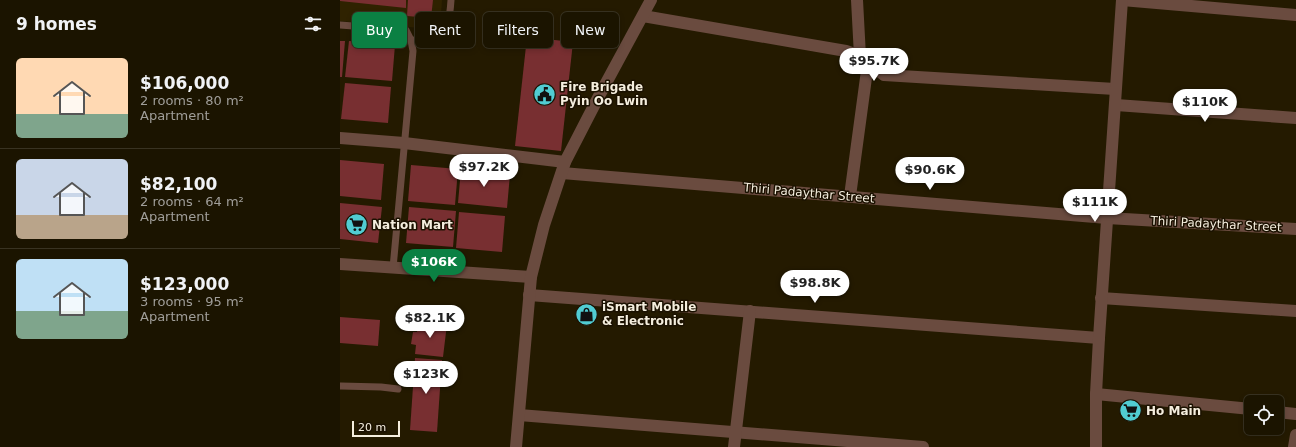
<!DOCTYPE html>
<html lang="en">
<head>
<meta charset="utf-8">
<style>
  :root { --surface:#1b1400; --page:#241d0a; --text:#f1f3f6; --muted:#a09e99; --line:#393322; --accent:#0b8043 }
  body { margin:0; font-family:"DejaVu Sans",sans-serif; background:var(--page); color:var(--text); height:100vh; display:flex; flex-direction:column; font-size:15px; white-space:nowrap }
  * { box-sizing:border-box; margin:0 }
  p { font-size:13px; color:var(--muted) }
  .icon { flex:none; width:22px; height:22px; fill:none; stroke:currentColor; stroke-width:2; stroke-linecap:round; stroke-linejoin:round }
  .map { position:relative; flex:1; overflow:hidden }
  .panel { display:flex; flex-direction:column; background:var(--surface); width:340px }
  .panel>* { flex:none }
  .guide { position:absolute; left:12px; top:12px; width:380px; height:36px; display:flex; gap:8px }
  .tools { position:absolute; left:904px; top:395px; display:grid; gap:8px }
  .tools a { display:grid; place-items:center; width:40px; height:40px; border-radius:6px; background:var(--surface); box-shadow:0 2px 6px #0003,0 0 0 1px var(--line); font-size:20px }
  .scale { position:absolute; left:12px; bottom:10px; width:48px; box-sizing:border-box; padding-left:4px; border:2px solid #f5eede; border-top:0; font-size:11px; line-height:14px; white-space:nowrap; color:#f5eede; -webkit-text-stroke:3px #1b1100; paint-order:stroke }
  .price { position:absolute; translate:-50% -34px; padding:0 9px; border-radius:14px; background:#fff; color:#222; font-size:13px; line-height:26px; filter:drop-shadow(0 1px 2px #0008) }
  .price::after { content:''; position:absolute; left:50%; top:24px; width:12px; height:9px; margin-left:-6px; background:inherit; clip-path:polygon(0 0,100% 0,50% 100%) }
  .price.selected { background:var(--accent); color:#fff }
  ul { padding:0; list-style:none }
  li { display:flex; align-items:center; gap:12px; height:100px; padding:0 16px }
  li+li { border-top:1px solid var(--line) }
  li span { display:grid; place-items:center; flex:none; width:112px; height:80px; border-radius:6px; color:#555 }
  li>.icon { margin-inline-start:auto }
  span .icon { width:48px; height:48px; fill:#fffc; stroke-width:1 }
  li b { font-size:17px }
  h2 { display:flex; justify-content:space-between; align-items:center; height:48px; padding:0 16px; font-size:17px }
  .tag { padding:0 14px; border-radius:6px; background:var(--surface); box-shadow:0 2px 6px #0003,0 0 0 1px var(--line); font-size:14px; line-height:36px }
  .tag.selected { background:var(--accent); color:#fff }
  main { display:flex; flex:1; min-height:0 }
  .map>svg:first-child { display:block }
  .built { fill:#2f2200 }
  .building { fill:#782f31 }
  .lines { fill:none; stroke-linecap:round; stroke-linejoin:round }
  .lane { stroke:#6a4b3f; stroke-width:7 }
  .street { stroke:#6a4b3f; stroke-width:12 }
  .labels { text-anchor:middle; stroke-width:3; stroke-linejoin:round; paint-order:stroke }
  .poi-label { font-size:12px; font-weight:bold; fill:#f5eede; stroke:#1b1100; text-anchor:start }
  .street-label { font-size:12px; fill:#f5eede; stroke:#1b1100 }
</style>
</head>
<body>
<main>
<section class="panel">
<h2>9 homes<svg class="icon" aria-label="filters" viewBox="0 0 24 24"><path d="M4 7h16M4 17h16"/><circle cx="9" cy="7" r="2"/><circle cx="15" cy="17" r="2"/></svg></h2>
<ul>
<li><span style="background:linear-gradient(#ffd9b3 70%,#7fa58c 0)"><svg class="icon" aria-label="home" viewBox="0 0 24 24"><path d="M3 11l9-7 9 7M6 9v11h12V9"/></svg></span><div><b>$106,000</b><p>2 rooms · 80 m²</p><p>Apartment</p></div></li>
<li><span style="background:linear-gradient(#c9d6e8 70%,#b9a48a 0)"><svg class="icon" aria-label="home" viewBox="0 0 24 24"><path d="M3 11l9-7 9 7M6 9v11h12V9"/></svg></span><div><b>$82,100</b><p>2 rooms · 64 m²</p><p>Apartment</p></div></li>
<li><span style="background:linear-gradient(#bfe0f5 65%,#7fa58c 0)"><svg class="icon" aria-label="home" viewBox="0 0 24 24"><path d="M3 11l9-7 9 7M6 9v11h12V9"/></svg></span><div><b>$123,000</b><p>3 rooms · 95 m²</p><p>Apartment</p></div></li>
</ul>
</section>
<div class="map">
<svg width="956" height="447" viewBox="0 0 956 447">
  <rect width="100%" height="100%" fill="#241a00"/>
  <!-- built -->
  <path class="built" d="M0,0h102l-1,15 -21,13 -80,-7z"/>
  <!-- building -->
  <g class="building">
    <path d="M0,0h66v8l-66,-7z"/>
    <path d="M68,0h25l-2,18 -24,-2z"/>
    <path d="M187,37l46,5 -12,109 -46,-5z"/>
    <path d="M0,41h5l-3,36h-2z"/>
    <path d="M9,41l46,4 -3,36 -47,-4z"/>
    <path d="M5,83l46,4 -3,36 -47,-4z"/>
    <path d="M0,160l44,4 -3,36 -41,-4z"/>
    <path d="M71,165l47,4 -3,36 -47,-4z"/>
    <path d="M121,169l49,5 -3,34 -49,-5z"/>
    <path d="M0,203l42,4 -4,36 -38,-4z"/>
    <path d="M69,207l47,4 -3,36 -47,-4z"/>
    <path d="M119,212l46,4 -3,36 -46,-4z"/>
    <path d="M0,317l40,3 -2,26 -38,-3z"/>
    <path d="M78,321l29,3 -4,33 -28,-3 1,-9 -5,-1 2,-12h4z"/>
    <path d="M75,358l27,2 -5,72 -27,-2z"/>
  </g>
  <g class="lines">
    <!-- lane -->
    <g class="lane">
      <path d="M0,25l66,5 5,10 2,11 -20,217"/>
      <path d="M71,40c6,0 17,2 23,-1 15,-7 16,-24 17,-39"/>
      <path d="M1,386l40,1 17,2"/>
    </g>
    <!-- street -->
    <g class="street">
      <path d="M517,0l3,56"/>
      <path d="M782,0l174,15"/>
      <path d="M303,16l203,35 14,5 24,19 231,14"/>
      <path d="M776,105l180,13"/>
      <path d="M0,138l64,5 161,19"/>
      <path d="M222,173l545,45 189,11"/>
      <path d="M510,196l18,-133"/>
      <path d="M0,264l191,13"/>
      <path d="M189,295l570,43"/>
      <path d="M761,298l195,13"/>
      <path d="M756,394l155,15"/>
      <path d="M937,412l19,2"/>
      <path d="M179,415l404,32"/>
      <path d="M176,447l15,-170 13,-52 21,-63 34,-66 52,-96"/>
      <path d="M394,447l16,-136"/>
      <path d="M756,447v-53l3,-56 23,-338"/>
      <path d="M954,447l2,-12"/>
    </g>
  </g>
  <!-- icons -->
  <defs>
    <symbol id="civic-disc" viewBox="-11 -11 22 22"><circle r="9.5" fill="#51ccd2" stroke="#1b1100"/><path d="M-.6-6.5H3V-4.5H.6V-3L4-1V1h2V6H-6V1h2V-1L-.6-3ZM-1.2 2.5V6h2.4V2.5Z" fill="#111"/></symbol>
    <symbol id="supermarket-disc" viewBox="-11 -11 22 22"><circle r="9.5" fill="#51ccd2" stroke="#1b1100"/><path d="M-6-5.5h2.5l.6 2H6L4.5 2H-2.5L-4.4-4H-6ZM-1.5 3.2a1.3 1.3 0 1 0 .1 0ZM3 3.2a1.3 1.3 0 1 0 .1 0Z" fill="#111"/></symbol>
    <symbol id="shop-disc" viewBox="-11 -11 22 22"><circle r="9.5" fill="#51ccd2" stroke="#1b1100"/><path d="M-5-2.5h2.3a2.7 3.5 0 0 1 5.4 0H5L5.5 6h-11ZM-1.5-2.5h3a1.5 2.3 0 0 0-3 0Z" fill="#111"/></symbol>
  </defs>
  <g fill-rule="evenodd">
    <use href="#civic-disc" x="192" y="82" width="25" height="25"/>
    <use href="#supermarket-disc" x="4" y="212" width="25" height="25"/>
    <use href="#shop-disc" x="234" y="302" width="25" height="25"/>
    <use href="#supermarket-disc" x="778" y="398" width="25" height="25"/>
  </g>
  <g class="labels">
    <!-- poi labels -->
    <g class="poi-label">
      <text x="220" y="91">Fire Brigade<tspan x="220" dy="14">Pyin Oo Lwin</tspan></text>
      <text x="32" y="229">Nation Mart</text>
      <text x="262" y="311">iSmart Mobile<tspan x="262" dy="14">&amp; Electronic</tspan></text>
      <text x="806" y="415">Ho Main</text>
    </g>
    <!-- street labels -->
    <g class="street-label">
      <text transform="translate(469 193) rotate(5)" y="4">Thiri Padaythar Street</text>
      <text transform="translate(876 224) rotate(3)" y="4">Thiri Padaythar Street</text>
    </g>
  </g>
</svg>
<div class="tools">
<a><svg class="icon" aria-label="locate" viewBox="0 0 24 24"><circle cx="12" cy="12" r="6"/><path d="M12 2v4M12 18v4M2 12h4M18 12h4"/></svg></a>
</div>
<div class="scale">20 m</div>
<b class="price" style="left:534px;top:82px">$95.7K</b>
<b class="price" style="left:865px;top:123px">$110K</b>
<b class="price" style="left:144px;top:188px">$97.2K</b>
<b class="price" style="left:590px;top:191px">$90.6K</b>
<b class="price" style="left:755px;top:223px">$111K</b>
<b class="price selected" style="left:94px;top:283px">$106K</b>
<b class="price" style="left:475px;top:304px">$98.8K</b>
<b class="price" style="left:90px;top:339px">$82.1K</b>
<b class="price" style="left:86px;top:395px">$123K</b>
<div class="guide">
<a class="tag selected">Buy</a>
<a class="tag">Rent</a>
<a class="tag">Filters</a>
<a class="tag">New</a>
</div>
</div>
</main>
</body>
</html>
